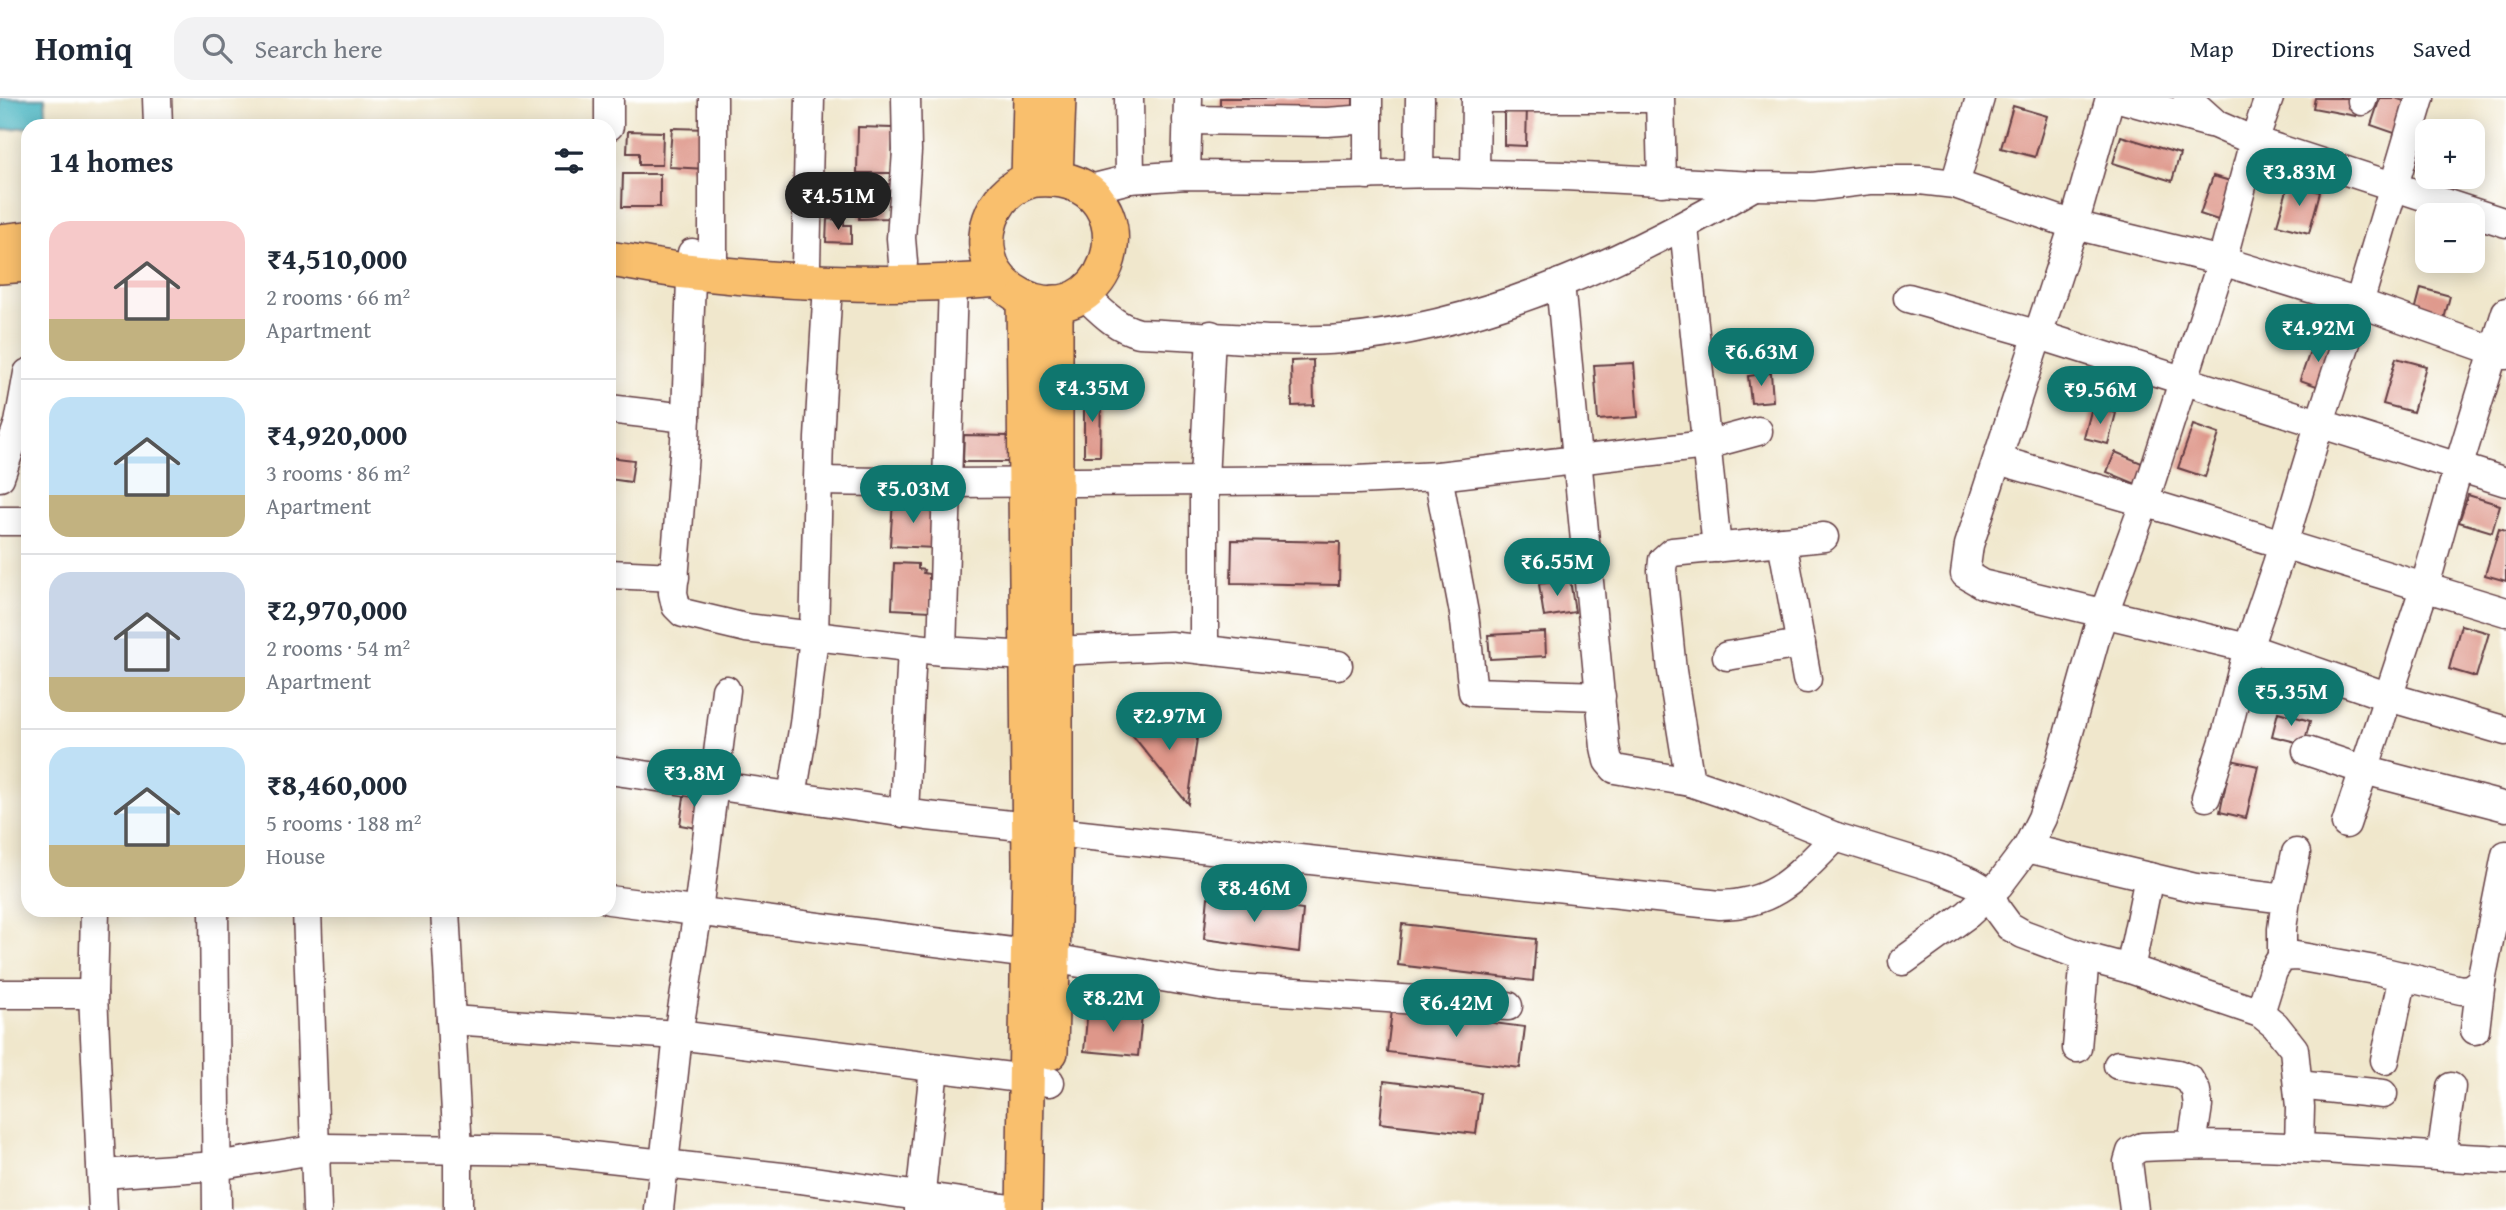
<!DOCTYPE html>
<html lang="en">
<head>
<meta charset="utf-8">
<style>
  :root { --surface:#fff; --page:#f2f2f3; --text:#1f2937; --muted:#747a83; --line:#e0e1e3; --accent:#0f766e }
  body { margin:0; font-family:"Gentium Book Plus",serif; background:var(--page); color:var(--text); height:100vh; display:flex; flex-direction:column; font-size:26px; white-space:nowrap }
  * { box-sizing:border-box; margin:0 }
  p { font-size:23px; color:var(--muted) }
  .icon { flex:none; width:38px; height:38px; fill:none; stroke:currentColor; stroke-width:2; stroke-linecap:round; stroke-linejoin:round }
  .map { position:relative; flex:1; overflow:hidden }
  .sheet { position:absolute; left:21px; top:21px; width:595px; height:798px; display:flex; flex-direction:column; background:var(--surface); border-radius:21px; box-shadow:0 4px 18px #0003 }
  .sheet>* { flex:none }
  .buttons { position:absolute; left:2415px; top:21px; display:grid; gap:14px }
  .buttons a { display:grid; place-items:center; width:70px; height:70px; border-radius:14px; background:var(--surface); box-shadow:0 4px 18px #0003; font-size:35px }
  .price { position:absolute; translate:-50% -60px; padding:0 16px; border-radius:24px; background:var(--accent); color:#fff; font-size:23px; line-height:46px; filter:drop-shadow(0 2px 4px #0008) }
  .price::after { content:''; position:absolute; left:50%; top:42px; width:21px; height:16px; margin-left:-10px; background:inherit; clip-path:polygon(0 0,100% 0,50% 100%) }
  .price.selected { background:#222; color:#fff }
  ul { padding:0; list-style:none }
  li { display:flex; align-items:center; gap:21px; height:175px; padding:0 28px }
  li+li { border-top:2px solid var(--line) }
  li span { display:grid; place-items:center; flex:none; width:196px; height:140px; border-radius:21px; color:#555 }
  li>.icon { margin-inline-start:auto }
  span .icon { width:84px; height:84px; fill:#fffc; stroke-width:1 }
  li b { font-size:30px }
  h2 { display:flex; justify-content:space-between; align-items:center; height:84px; padding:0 28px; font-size:30px }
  header { display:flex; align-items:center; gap:42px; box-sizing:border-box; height:98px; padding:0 35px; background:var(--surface); border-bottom:2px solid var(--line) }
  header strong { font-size:33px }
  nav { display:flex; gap:38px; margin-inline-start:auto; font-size:24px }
  .search { width:490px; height:63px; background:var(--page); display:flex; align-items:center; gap:18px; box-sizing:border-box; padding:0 24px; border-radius:21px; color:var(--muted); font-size:26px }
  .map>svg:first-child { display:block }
  .water { fill:#45b3c0; stroke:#486976; stroke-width:2 }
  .building { fill:#de978a }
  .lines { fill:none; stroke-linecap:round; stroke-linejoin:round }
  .minor-casing { stroke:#633d43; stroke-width:31 }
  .major-casing { stroke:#633d43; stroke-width:38 }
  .minor { stroke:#fff; stroke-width:28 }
  .major { stroke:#f9bf6d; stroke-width:35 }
</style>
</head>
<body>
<header>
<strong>Homiq</strong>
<div class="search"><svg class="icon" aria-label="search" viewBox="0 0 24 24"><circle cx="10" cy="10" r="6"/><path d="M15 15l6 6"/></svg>Search here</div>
<nav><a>Map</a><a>Directions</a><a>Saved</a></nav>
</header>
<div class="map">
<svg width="2506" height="1112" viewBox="0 0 2506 1112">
  <rect width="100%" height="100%" fill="#fff"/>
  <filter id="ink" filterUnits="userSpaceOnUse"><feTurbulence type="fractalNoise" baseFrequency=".0143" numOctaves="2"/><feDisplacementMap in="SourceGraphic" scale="14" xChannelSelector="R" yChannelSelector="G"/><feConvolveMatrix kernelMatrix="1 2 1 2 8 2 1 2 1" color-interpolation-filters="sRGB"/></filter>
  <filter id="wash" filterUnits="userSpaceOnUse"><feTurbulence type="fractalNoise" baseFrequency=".00686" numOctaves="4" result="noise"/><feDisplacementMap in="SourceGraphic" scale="28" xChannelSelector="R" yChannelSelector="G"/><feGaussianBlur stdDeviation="1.57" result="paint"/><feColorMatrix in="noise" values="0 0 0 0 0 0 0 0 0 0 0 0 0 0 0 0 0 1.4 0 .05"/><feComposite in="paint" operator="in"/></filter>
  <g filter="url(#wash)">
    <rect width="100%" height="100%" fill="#f0e7cc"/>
    <!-- water -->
    <path class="water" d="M0,0h45l2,27 -47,5z"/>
    <g id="blocks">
      <!-- building -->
      <g class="building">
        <path d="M1220,0h133v11l-133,-2z"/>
        <path d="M2315,0h44l-3,18 -43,-8z"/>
        <path d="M2380,0h15l15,5 -10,32 -29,-10z"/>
        <path d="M1504,7h23l-1,41 -22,-1z"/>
        <path d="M2013,8l34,10 -12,41 -34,-9z"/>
        <path d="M858,29l35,1 -1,45h-35z"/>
        <path d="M672,30l37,1 -2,40 -38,-2z"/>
        <path d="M628,33l35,1 -1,33h-23v-12h-12z"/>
        <path d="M2121,38l59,18 -8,27 -59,-18z"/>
        <path d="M623,76h37v33h-38z"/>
        <path d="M2213,78l24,7 -13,39 -24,-8z"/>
        <path d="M2289,85l31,9 -11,41 -32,-8z"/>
        <path d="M890,86v34l-31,1v-34z"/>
        <path d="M827,121l17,1v5h7v18l-25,-1z"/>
        <path d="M2421,190l29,8 -7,27 -29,-8z"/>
        <path d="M2314,242l22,8 -14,40 -22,-8z"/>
        <path d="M2396,260l30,8 -13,46 -30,-8z"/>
        <path d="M1313,262l1,45 -22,1 -1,-45z"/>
        <path d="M1634,265l4,54 -40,3 -4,-55z"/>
        <path d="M1771,275l2,28 -22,2 -3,-27z"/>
        <path d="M1084,295h17l-1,63h-16z"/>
        <path d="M2092,309l24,6 -8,31 -24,-6z"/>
        <path d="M2193,327l26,9 -14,43 -27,-9z"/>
        <path d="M964,337l45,1v26h-46z"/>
        <path d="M2115,354l34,14 -8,20 -34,-14z"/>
        <path d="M609,359l25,3 -3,22 -22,-3z"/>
        <path d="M2468,397l32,10 -8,27 -33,-10z"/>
        <path d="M893,403l40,2 3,45 -46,-2z"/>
        <path d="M2499,431l7,2v50l-21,-6z"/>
        <path d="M1232,442l108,2 -1,43 -108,-2z"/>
        <path d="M894,465l24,1v5l6,1 -1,3 6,1v4h3l-1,33 -39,-2z"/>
        <path d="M1570,482l5,32 -31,5 -5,-33z"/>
        <path d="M2461,527l28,8 -13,44 -27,-8z"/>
        <path d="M1545,534l1,24 -56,3 -2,-24z"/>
        <path d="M2278,614l32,9 -6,23 -32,-8z"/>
        <path d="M1121,623l77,10 -10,73z"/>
        <path d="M2231,662l27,6 -12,52 -26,-6z"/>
        <path d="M685,692l23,4 -5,35 -23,-4z"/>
        <path d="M1208,799l95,13 -4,42 -95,-13z"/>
        <path d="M1402,826l134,15 -3,42 -135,-16z"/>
        <path d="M1392,912l133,17 -5,41 -133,-16z"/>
        <path d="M1093,914l49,3 -4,41 -54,-5 3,-33z"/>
        <path d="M1384,983l97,12 -5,41 -96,-11z"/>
      </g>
    </g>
  </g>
  <g filter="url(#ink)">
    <use href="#blocks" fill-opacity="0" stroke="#633d43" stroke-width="2"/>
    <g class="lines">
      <defs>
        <g id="minor">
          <path d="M157,0l1,28"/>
          <path d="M713,0v158"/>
          <path d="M1129,0l1,81"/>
          <path d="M1368,0v77"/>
          <path d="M1476,0h172"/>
          <path d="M1660,0l2,84"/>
          <path d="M2110,0l-36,127 -105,320 -4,29 17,10 266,64 141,49 117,34"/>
          <path d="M2119,0l91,25"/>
          <path d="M2187,0l30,27 37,16 252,82"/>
          <path d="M2362,3l1,-3"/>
          <path d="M1187,22l140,2 41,-3"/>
          <path d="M609,28v-28"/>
          <path d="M1419,75l1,-75"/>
          <path d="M1475,75l1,-75"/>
          <path d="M1186,77l2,-77"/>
          <path d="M1955,86l25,-86"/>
          <path d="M1086,92l44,-11 56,-4 108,1 145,-3 126,3 189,10 59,1 57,-7h50l35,4 119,41 148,36 137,42 147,52"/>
          <path d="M1684,129l33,321"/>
          <path d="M692,155l-7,188 -12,152 3,13 7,7 63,15 196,23 86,5 26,-5 116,-5 168,19"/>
          <path d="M903,164l-2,-24 6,-87 -1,-53"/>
          <path d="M806,167l4,-167"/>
          <path d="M1560,185l45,464 3,14 7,8 75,13 62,21 84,34 101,31 35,14 17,10 9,19 11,15 14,8 62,23 45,12 130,44 15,12 19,24 6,58 -1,40"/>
          <path d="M1084,197c18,17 31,32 55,38 66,2 137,11 203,6 146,-13 287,-80 412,-153"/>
          <path d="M1908,200l131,37 467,147"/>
          <path d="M609,311l77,9"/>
          <path d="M1998,362l146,42 362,110"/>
          <path d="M1438,378l26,137 9,79 128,4"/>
          <path d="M0,379l19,-54 9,-50"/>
          <path d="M819,383l127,2 410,-3 82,-4 268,-31 52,-14"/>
          <path d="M0,423h28"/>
          <path d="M1782,443l25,138"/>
          <path d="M609,476l66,3"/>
          <path d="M1204,552v-169l7,-146"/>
          <path d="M942,553l11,-368"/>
          <path d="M1727,558l74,-12"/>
          <path d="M2307,653l57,19 142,37"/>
          <path d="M609,672l318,46 102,11 26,5 665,73c57,-1 77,-30 116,-68"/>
          <path d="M1690,684l-18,-111 -10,-101 1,-10 9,-8 152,-15"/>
          <path d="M792,698l12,-72 10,-88 5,-198 9,-154"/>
          <path d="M2206,699l20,-62 22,-87 29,-84 42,-139 40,-122 61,-205"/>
          <path d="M904,715l8,-165"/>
          <path d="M2346,726l79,-238 33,-118 48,-156"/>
          <path d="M2027,750l169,40 90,11 -4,30v28"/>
          <path d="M2286,801l10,-46"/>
          <path d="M609,802l419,54 192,33 288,19"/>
          <path d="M95,812l-2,84 10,216"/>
          <path d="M214,812l3,300"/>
          <path d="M307,812l10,300"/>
          <path d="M445,812l13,240v60"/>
          <path d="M1903,863l65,-47 31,-29 28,-37 15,-30 18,-54 37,-132 43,-117 82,-254 32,-120 15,-43"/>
          <path d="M2130,871l19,-92"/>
          <path d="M0,896h93"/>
          <path d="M2260,915l13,-42 9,-14 14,-1 84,15 81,19 9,-1 11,-8 25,-126"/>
          <path d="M451,922l227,15 372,47"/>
          <path d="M2475,932l6,-49"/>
          <path d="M2077,950l8,-91"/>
          <path d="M2385,962l18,-84"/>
          <path d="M2118,967l60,9 11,5 7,12 2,15 -6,39"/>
          <path d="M2298,987l85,9"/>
          <path d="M2441,1059l10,-70"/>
          <path d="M103,1076l113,-8 109,-18 221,3 254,28 217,31"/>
          <path d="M659,1112l19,-175 20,-124 28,-221"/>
          <path d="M919,1112l15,-142"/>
          <path d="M2134,1112l-6,-48 3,-10 11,-5c122,-7 243,8 364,13"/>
        </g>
        <g id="major">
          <path d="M1055,81c89,9 63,145 -22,122 -16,-5 -29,-14 -38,-28 -19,-33 -4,-80 33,-92 8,-3 19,-2 27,-2z"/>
          <path d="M1055,81l3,-81"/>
          <path d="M1029,82l2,-82"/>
          <path d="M0,144l28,-3"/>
          <path d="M609,161c28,4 56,10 85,13 101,11 204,16 305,7"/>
          <path d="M0,168l28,-2"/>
          <path d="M1050,954l5,-220v-529"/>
          <path d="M1024,1112l6,-346 -6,-566"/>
        </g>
      </defs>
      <!-- minor casing -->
      <use href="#minor" class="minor-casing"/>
      <!-- major casing -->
      <use href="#major" class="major-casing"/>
      <!-- minor -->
      <use href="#minor" class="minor"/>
      <!-- major -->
      <use href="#major" class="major"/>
    </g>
  </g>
</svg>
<div class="buttons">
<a>+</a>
<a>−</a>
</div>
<b class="price" style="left:2299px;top:110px">₹3.83M</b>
<b class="price selected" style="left:838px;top:134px">₹4.51M</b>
<b class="price" style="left:2318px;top:266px">₹4.92M</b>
<b class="price" style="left:1761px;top:290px">₹6.63M</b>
<b class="price" style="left:1092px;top:326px">₹4.35M</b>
<b class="price" style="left:2100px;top:328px">₹9.56M</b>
<b class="price" style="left:913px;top:427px">₹5.03M</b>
<b class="price" style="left:1557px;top:500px">₹6.55M</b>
<b class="price" style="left:2291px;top:630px">₹5.35M</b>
<b class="price" style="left:1169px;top:654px">₹2.97M</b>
<b class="price" style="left:694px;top:711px">₹3.8M</b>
<b class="price" style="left:1254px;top:826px">₹8.46M</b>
<b class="price" style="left:1113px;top:936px">₹8.2M</b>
<b class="price" style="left:1456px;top:941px">₹6.42M</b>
<section class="sheet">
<h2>14 homes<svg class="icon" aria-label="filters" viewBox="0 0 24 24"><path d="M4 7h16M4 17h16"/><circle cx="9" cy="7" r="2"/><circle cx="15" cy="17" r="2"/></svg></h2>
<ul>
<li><span style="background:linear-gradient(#f6c9c9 70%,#c2b280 0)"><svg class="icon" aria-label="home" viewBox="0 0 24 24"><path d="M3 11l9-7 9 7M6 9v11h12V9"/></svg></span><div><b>₹4,510,000</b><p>2 rooms · 66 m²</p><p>Apartment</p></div></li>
<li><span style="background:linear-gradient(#bfe0f5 70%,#c2b280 0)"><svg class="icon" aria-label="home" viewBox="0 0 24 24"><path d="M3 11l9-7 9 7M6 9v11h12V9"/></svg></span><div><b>₹4,920,000</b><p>3 rooms · 86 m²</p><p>Apartment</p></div></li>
<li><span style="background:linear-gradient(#c9d6e8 75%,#c2b280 0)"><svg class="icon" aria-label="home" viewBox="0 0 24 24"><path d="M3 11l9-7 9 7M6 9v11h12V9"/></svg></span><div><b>₹2,970,000</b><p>2 rooms · 54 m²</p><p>Apartment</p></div></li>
<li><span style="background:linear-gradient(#bfe0f5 70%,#c2b280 0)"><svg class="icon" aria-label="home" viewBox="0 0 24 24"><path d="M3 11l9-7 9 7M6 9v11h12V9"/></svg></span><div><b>₹8,460,000</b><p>5 rooms · 188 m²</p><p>House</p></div></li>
</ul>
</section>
</div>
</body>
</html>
